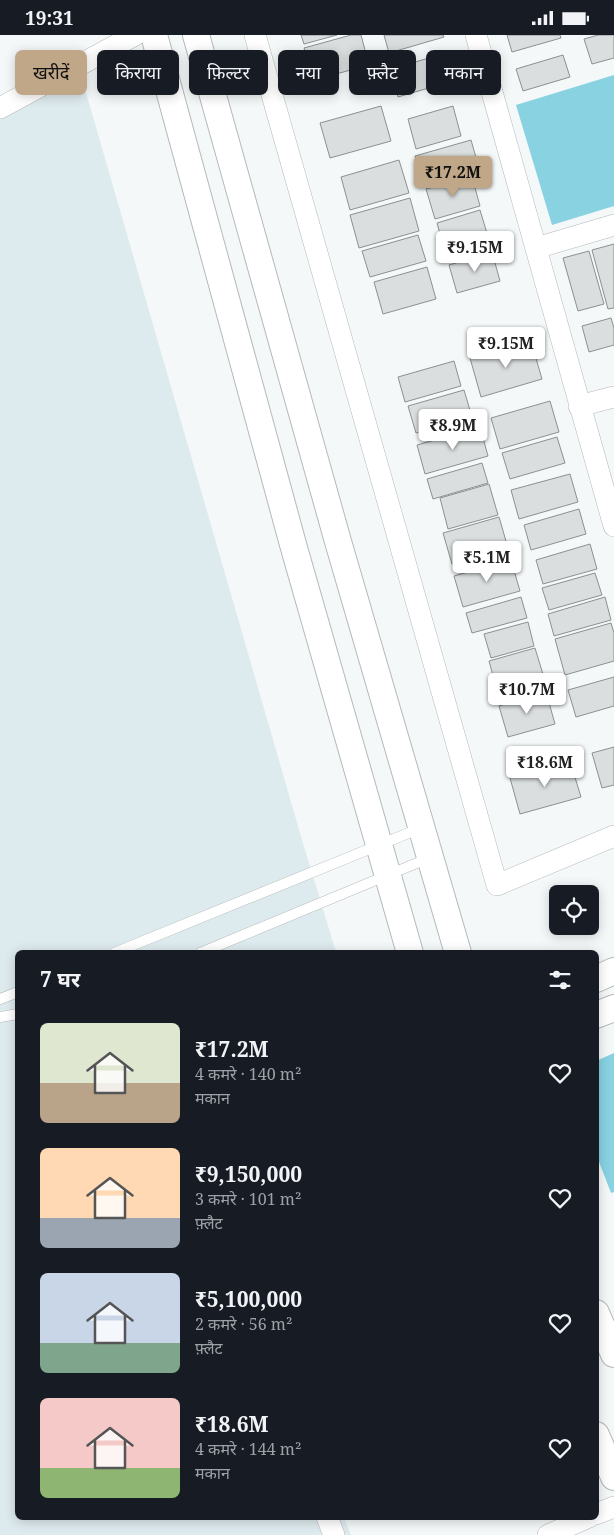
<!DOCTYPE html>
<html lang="hi">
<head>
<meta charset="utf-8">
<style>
  :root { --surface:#171b24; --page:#242831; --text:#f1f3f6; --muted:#9ea1a6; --accent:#c0a787 }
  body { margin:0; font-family:"Noto Serif","Noto Sans Devanagari",serif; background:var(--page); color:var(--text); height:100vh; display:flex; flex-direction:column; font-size:19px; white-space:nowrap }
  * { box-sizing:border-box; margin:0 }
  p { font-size:16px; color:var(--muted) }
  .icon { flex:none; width:28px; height:28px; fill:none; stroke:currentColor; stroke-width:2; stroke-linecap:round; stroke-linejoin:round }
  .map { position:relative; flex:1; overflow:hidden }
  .sheet { position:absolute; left:15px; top:915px; width:584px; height:570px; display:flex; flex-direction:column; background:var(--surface); border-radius:8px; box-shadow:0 2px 12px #0003 }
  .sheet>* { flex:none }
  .top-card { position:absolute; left:15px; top:15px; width:585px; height:45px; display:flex; gap:10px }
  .buttons { position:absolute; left:549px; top:850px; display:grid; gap:10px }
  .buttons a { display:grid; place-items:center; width:50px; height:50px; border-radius:8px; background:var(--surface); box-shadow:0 2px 12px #0003; font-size:25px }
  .price { position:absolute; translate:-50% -42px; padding:0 11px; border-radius:5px; background:#fff; color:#222; font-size:16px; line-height:32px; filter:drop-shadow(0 1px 2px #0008) }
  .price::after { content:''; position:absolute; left:50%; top:30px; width:15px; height:11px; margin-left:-8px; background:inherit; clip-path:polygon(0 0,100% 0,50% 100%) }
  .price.active { background:var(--accent); color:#111 }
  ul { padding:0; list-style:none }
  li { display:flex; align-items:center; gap:15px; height:125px; padding:0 25px }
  li span { display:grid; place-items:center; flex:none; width:140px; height:100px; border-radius:8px; color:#555 }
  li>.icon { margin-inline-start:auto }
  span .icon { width:60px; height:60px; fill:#fffc; stroke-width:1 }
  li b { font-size:21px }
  h2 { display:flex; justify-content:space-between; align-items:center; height:60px; padding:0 25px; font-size:21px }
  .pill { padding:0 18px; border-radius:8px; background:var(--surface); box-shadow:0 2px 12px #0003; font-size:18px; line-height:45px }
  .pill.active { background:var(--accent); color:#111 }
  .status { display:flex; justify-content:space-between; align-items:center; height:35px; padding:0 25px; background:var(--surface); direction:ltr }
  .status svg { height:14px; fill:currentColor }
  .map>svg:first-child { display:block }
  .built { fill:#deebee }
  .green { fill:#88d2e2 }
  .building { fill:#dadedf; stroke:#8b9090 }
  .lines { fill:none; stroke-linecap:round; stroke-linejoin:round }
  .service-casing { stroke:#b4b9ba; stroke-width:11 }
  .minor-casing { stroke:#b4b9ba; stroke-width:22 }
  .tertiary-casing { stroke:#b4b9ba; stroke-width:28 }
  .service { stroke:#fff; stroke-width:10 }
  .minor { stroke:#fff; stroke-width:21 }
  .tertiary { stroke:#fff; stroke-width:26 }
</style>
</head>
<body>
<div class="status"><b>19:31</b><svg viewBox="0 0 49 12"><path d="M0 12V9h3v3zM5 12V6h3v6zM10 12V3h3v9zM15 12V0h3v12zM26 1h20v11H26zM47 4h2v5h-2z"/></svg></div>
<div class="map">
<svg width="614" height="1500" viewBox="0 0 614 1500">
  <rect width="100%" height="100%" fill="#f4f8f9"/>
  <!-- built -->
  <path class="built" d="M78,30l224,775 34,112 -318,1v564l326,1 7,17h-351v-1421z"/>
  <!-- green -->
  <g class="green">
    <path d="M614,40v131l-62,19 -36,-120z"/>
    <path d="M614,1018v139l-3,1 -15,-39v-93z"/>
  </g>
  <!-- building -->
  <g class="building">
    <path d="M301,0h36l-33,9z"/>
    <path d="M351,0h10l8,30 -55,15 -10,-32z"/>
    <path d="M384,0h59l1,2 -55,16z"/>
    <path d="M507,0h53l1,3 -49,14z"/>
    <path d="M598,0h16v23l-22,6 -8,-25z"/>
    <path d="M447,18l9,27 -58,17 -8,-28z"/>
    <path d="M563,20l7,22 -47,14 -7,-22z"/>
    <path d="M381,71l10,35 -61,17 -10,-35z"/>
    <path d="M453,71l8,30 -45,13 -8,-30z"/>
    <path d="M471,105l8,28 -56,16 -8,-28z"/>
    <path d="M399,125l10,33 -59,17 -9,-33z"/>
    <path d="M472,142l8,29 -45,13 -9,-30z"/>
    <path d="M410,163l9,33 -60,17 -9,-33z"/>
    <path d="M480,175l9,30 -44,12 -8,-29z"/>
    <path d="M418,200l8,26 -56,16 -8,-26z"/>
    <path d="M614,209v64l-6,1 -16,-59z"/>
    <path d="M589,216l15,53 -26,7 -15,-53z"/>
    <path d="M492,217l8,29 -43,12 -8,-28z"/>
    <path d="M427,232l9,32 -53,15 -9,-32z"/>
    <path d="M611,283l3,10v17l-25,7 -7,-26z"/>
    <path d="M531,306l11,38 -61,18 -11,-39z"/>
    <path d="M454,326l7,25 -56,16 -7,-25z"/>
    <path d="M464,355l8,27 -56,16 -8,-27z"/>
    <path d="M550,366l9,31 -59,17 -9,-31z"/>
    <path d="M480,392l8,29 -63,18 -8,-29z"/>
    <path d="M557,402l8,26 -55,16 -8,-26z"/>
    <path d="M482,428l6,20 -55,16 -6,-20z"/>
    <path d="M570,439l8,28 -59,17 -8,-29z"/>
    <path d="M489,449l9,31 -50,14 -8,-31z"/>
    <path d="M579,474l7,25 -55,16 -7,-25z"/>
    <path d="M499,482l9,31 -56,16 -9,-31z"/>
    <path d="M590,509l7,25 -54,15 -7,-24z"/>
    <path d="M511,525l9,31 -57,16 -9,-31z"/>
    <path d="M595,538l7,22 -53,15 -7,-22z"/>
    <path d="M521,562l6,21 -55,15 -6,-20z"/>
    <path d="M605,562l6,23 -57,16 -6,-22z"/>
    <path d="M528,587l6,24 -43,12 -7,-24z"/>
    <path d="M611,588l3,10v28l-49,14 -10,-36z"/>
    <path d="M535,613l10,33 -47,13 -9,-33z"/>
    <path d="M614,642v29l-38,11 -8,-27z"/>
    <path d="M546,657l9,32 -47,13 -9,-31z"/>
    <path d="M614,712v38l-12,3 -10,-35z"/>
    <path d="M570,726l11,36 -61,17 -10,-36z"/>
  </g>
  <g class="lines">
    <defs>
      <g id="service">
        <path d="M114,918l307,-125"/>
        <path d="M200,918l229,-95"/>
        <path d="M0,964l18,-7"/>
        <path d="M0,982l18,-3"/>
      </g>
      <g id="minor">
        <path d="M255,0l242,850 117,-49"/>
        <path d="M476,0l138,491"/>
        <path d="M0,73l135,-73"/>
        <path d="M536,213l78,-23"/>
        <path d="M579,371l35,-9"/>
        <path d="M596,1479l18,-7"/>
        <path d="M327,1482l7,18"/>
        <path d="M548,1500l41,-18"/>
      </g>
      <g id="tertiary">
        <path d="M154,0l140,513 116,405"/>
        <path d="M196,0l141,503 121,415"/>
        <path d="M596,944l18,-8"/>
        <path d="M596,980l18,-7"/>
        <path d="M596,1278l18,41"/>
        <path d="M596,1400l18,42"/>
      </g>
    </defs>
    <!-- service casing -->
    <use href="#service" class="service-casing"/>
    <!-- minor casing -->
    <use href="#minor" class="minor-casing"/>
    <!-- tertiary casing -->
    <use href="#tertiary" class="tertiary-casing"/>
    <!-- service -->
    <use href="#service" class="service"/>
    <!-- minor -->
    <use href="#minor" class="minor"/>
    <!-- tertiary -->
    <use href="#tertiary" class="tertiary"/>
  </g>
</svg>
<div class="buttons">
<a><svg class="icon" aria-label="locate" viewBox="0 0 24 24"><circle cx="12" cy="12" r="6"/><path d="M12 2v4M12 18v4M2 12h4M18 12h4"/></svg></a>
</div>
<b class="price active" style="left:453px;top:163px">₹17.2M</b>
<b class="price" style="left:475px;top:238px">₹9.15M</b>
<b class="price" style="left:506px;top:334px">₹9.15M</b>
<b class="price" style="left:453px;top:416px">₹8.9M</b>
<b class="price" style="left:487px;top:548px">₹5.1M</b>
<b class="price" style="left:527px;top:680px">₹10.7M</b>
<b class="price" style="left:545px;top:753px">₹18.6M</b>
<div class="top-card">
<a class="pill active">खरीदें</a>
<a class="pill">किराया</a>
<a class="pill">फ़िल्टर</a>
<a class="pill">नया</a>
<a class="pill">फ़्लैट</a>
<a class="pill">मकान</a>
</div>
<section class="sheet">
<h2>7 घर<svg class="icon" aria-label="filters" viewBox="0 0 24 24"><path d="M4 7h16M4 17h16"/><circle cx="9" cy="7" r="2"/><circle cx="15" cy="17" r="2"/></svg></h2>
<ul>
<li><span style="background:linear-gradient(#dfe7d0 60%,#b9a48a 0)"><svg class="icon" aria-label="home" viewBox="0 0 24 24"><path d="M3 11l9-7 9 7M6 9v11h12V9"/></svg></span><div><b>₹17.2M</b><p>4 कमरे · 140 m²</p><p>मकान</p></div><svg class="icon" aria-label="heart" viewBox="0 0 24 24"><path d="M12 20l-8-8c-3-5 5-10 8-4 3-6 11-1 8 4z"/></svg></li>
<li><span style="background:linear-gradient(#ffd9b3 70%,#9aa5b1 0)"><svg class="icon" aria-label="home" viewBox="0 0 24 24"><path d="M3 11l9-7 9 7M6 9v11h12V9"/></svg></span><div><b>₹9,150,000</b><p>3 कमरे · 101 m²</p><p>फ़्लैट</p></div><svg class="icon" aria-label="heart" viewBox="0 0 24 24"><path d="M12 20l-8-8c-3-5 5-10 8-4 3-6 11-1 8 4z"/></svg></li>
<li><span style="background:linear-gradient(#c9d6e8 70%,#7fa58c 0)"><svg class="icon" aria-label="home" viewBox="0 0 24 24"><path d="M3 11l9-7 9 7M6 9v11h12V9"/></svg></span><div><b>₹5,100,000</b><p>2 कमरे · 56 m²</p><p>फ़्लैट</p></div><svg class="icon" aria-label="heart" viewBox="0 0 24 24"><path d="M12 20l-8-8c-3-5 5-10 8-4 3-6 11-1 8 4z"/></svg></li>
<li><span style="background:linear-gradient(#f6c9c9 70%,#8fb573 0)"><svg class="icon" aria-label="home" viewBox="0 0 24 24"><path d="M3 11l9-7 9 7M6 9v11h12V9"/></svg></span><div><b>₹18.6M</b><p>4 कमरे · 144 m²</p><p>मकान</p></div><svg class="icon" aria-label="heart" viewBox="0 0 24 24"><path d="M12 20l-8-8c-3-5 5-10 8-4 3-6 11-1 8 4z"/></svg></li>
</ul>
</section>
</div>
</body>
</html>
